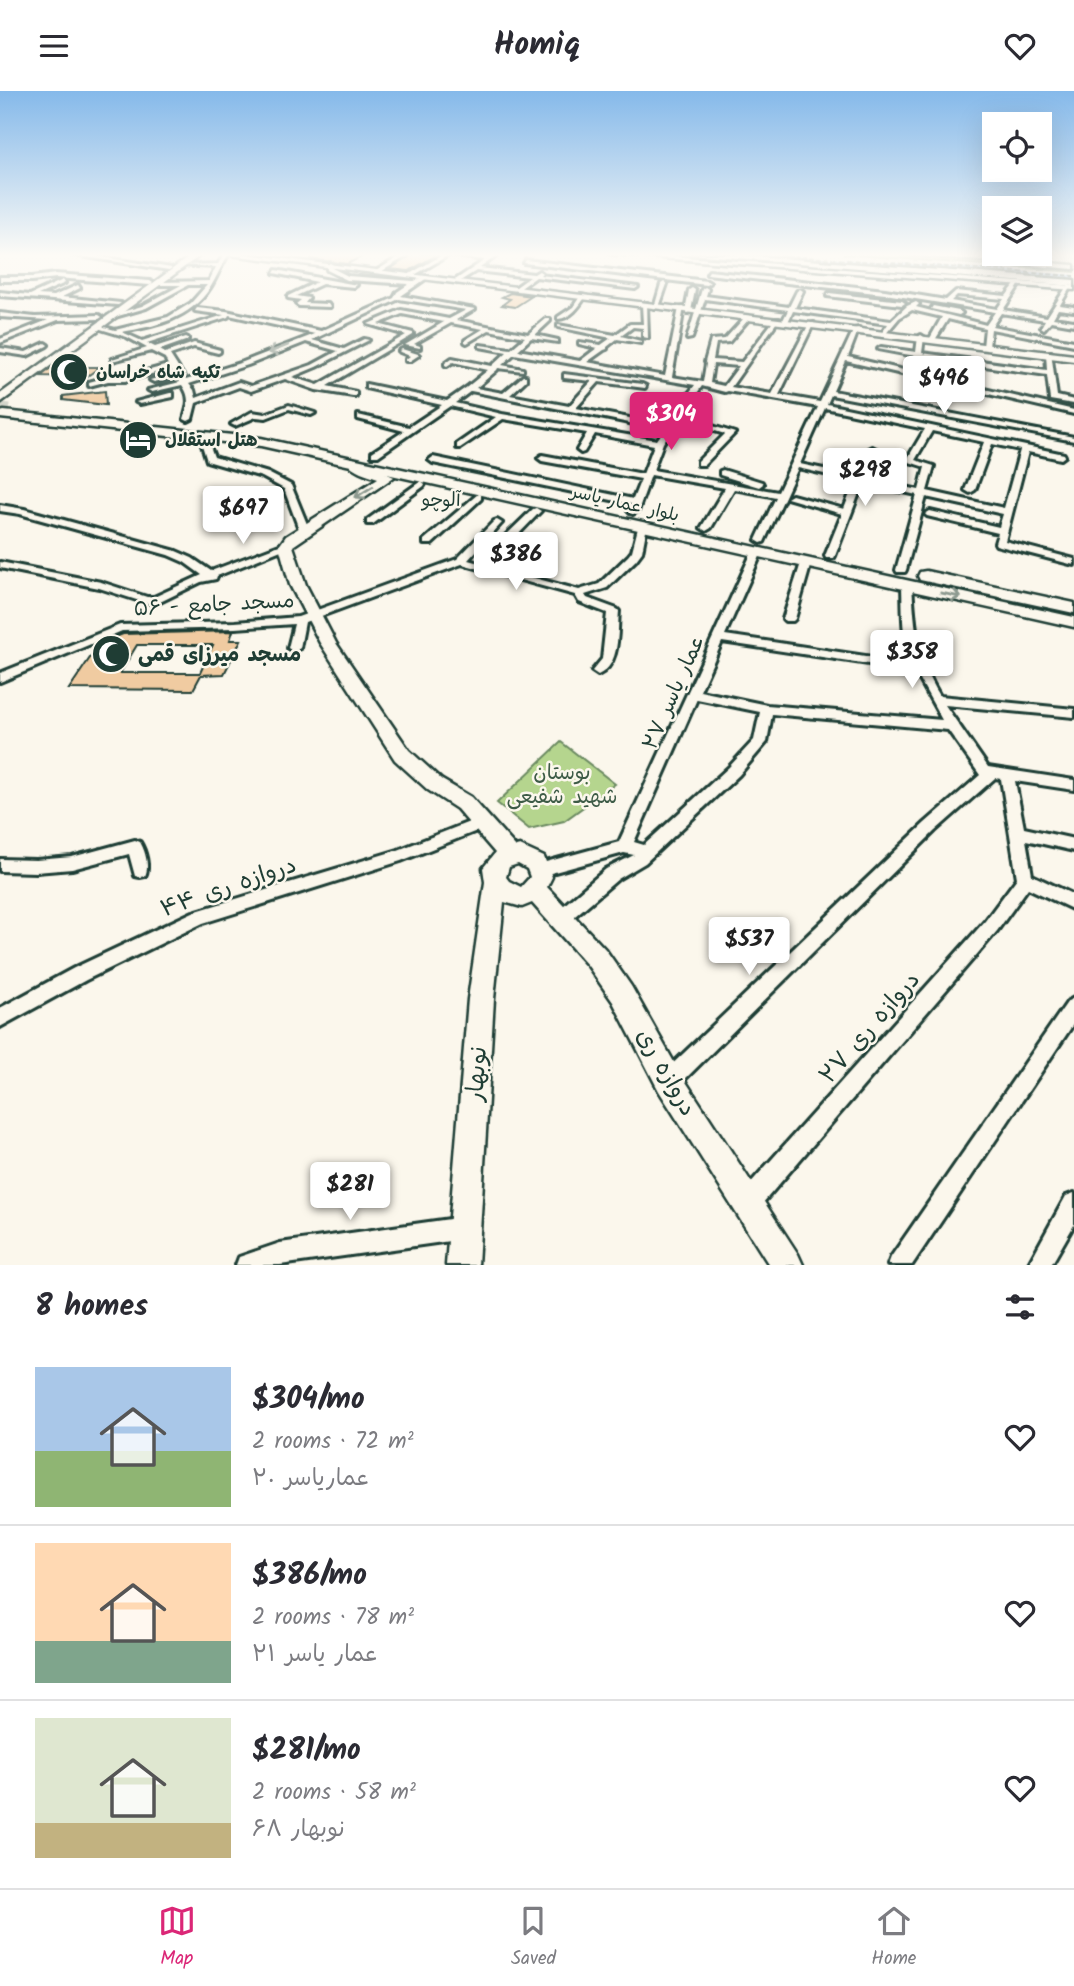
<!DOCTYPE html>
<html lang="en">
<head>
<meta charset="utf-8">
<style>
  :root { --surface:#fff; --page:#f7f7f7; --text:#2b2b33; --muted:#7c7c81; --line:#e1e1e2; --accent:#db2777 }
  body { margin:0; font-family:Kalam,"Playpen Sans Arabic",sans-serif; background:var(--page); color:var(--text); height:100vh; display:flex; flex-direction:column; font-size:26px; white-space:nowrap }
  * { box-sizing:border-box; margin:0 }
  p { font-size:23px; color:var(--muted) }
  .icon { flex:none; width:38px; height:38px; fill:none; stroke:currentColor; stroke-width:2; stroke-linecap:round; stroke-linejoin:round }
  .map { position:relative; height:1174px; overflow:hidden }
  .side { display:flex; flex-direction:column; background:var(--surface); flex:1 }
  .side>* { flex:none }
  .controls { position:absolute; left:982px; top:21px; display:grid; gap:14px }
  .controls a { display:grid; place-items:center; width:70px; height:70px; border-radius:0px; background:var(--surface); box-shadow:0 7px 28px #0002; font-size:35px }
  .price { position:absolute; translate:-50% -60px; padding:0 16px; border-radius:7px; background:#fff; color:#222; font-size:23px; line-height:46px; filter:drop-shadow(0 2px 4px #0008) }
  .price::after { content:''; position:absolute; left:50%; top:42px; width:21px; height:16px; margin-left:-10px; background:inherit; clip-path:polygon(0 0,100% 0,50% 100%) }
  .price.active { background:var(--accent); color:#fff }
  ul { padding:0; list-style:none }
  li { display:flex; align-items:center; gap:21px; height:175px; padding:0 35px }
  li+li { border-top:2px solid var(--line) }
  li span { display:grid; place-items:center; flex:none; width:196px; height:140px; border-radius:0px; color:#555 }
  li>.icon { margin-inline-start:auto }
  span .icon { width:84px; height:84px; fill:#fffc; stroke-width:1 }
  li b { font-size:30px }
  h2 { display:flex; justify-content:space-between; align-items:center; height:84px; padding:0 35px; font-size:30px }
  header { display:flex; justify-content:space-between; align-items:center; height:91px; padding:0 35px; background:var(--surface); font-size:32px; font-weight:700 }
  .tab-bar { display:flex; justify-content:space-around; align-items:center; height:98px; border-top:2px solid var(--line); background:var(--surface); font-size:19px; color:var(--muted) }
  .tab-bar a { display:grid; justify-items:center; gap:4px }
  .tab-bar .active { color:var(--accent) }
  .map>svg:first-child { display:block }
  .green { fill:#b5d58e; stroke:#6a8961; stroke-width:2 }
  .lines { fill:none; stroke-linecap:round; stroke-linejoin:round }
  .river { fill:#92c1ed; fill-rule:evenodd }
  .building { fill:#f0cba1; stroke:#1f3d34; stroke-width:2; fill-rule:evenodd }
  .primary-tunnel { stroke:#cfd2c7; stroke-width:11; stroke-dasharray:11 6; stroke-linecap:butt }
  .street-casing { stroke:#1f3d34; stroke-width:6 }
  .secondary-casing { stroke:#1f3d34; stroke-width:5 }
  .primary-casing { stroke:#1f3d34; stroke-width:5 }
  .street { fill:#fbf7ec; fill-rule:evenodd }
  .secondary { fill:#fbf7ec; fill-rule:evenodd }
  .primary { fill:#fbf7ec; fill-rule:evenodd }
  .rail { stroke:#1f3d34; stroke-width:2; stroke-dasharray:5 2.5; stroke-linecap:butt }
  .oneway { stroke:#8d9a90 }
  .labels { text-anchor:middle; stroke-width:5; stroke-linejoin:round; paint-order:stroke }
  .far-poi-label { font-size:18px; font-weight:bold; fill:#1f3d34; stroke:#fbf7ec; text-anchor:start }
  .far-street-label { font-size:18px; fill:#1f3d34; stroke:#fbf7ec }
  .far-neighbourhood-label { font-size:19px; fill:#1f3d34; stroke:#fbf7ec }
  .street-label { font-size:21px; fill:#1f3d34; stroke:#fbf7ec }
  .poi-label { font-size:21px; font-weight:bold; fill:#1f3d34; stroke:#fbf7ec; text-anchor:start }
  .park-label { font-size:21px; fill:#3d5b46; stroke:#fbf7ec }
  .near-street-label { font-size:24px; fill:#1f3d34; stroke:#fbf7ec }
</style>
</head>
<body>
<header><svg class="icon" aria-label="menu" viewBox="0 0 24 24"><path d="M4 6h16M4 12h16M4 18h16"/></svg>Homiq<svg class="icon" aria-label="heart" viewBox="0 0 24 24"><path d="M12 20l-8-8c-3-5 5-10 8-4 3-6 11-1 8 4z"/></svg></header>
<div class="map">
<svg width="1074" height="1174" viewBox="0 0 1074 1174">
  <rect width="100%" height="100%" fill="#fbf7ec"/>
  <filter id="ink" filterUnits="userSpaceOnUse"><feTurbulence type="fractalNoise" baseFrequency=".0143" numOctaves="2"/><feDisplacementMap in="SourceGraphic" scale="14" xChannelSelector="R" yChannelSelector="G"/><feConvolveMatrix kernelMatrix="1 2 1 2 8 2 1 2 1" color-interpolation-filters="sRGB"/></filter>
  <g filter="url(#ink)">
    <!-- green -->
    <g class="green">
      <path d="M843,163h50l181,14v4z"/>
      <path d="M561,651l54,42 -51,37 -35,8 -32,-26z"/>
    </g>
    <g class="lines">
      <!-- river -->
      <path class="river" d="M766,163l308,21v6l-334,-23 -4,-3z"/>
    </g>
    <!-- building -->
    <g class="building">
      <path d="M311,163h56l-20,10 -36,-5z"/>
      <path d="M413,163h25l-29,17 -19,-2z"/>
      <path d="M510,202l22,3 -17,11 -13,-2 8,-6 -8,-2z"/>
      <path d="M53,276h47l-14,10 -45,-1z"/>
      <path d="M105,300l1,14 -43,-5v-4z"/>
      <path d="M233,540l-3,9h11l-17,34 -23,1 -8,15 -124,-1 31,-46 23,-9zM137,554h76l-13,28h-80z"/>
    </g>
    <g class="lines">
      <!-- primary-tunnel -->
      <path class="primary-tunnel" d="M0,317l10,1"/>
      <defs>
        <g id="street">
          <path d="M68,163h14l90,14 -3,2z"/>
          <path d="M224,163h5c-8,11 -12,23 -19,34 -20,31 -54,38 -88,44l20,9 82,-26 -29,-4 2,-3 29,3 95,20 73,-33 3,-6 12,-8 -62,-4 -20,-10v-5l3,-2 3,2 -1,3 16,8 66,5 13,-5v2l-26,18 74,13 -19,11 72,14 18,-15h4v2l-15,14 23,5v2l-27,-4 -13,12 62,11 17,-13 -18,-4v-2l22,3 10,-7 -53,-11v-2l57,10 15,-11h13l-1,-20 5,-1 1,35 -5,-1v-9l-10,-1 -12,9 20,5v2l-24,-4 -10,8v2l-3,1 -17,12 78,14 14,-68 5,-1 -12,70 31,5 3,-18 -1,-2 6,-22 14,-1 20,-22h4v2l-20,23 -13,1 -3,17 29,2 33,-43h4l-48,68 41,7 37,-70 5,-1 -35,72 41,7 34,-73 5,-1 -11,29 226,53v4l-228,-53 -13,30 241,46v4l-243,-46 -4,9 237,50 1,2 -4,3 -33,-7 -23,89 69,18v6l-78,-20 -1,-2 3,-10 -71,-17 -2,-2 5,-3 69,16 4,-13 -77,-17 -20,73 -1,2h-8l-1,-2 21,-75 -54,-12 -28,73 -1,2h-8l-1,-2 17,-42 -55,-16 5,-3 52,14 11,-28 -57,-13 -34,74 -3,1 -5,-3 20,-43 -42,-8 -23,39 -5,3 -5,-3 24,-40 -74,-13 -13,36 -5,3 -3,-1 -2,-2 3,-7 -198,-41 -4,-3 4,-3 200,42 8,-20 -99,-18 -4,-3 4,-3 101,19 11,-29 -59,-11 -11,18 -3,1 -4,-3 10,-17 -84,-14 -43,29h-3v-4l39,-27 -46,-11 -72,50h-6v-4l32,-21 -46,-12v-4l51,12 33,-22 -76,-17v-4l81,17 20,-14 21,-17 -35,-8 -6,4 -2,-1v-2l7,-5 40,8 15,-14 -27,-5v-2l31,4 14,-12 -36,-7 -22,13 -2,-1v-2l18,-11 -32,-6 -37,21 6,2v2l-15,-3 39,-23 -42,-8 -24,10 35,9v2l-86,51 29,6v4h-3l-37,-6 -31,-11 -34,12 -12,-4 -43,16 -4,16 -4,2 -4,-2c4,-13 7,-22 -2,-34l-30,7 -4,-2 32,-8 -4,-5 -22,5 -4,-2 23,-6 -3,-5 -45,12h-17l-19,5v-4l18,-5h18l43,-12 -3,-7 -14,-7 -39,10v-2l35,-11 -20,-11 -33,-10 3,-2 18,5 53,-13 23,-14 16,-18h-19l-42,23 -35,10 -3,-2 34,-10 39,-21h-22l-2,-3 52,-1 7,-14 -36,-2 38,-1zM399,208l67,11 -17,9 -48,-9 -33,14 38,11 -88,50 -26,-8 24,-10 53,-27 -5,-1 -20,10 -32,-9zM229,224l86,19 -72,28 -57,18 -16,-25 24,-8 24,6 2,-1v-2l-26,-7 -29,10 -5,-3 28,-10v-2l-2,-1 -31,10 -8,-4 81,-26zM306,251l32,9 -26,14 -61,21 -12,-4 -43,16 -2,-8 -5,-6 59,-19zM514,263l181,31 -23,30 -5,10 -91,-17 23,-26 46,6 1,-2 -4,-2 -78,-10v4l28,3 -23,25 -59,-11 16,-15v-4h-3l-20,17 -27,-5 21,-18 1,-2 25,3v-2l-21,-4zM713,273l26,2 -15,20 -14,-3zM702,295l23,6 3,-1 90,16 -40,85 -125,-22 10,-27 15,-23 47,14 -27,27v4h6l31,-32 -54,-17zM471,300l193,39 -7,10 -155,-26 -47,-11zM825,317l100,21 -19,32 19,6 -6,23 -54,-12 11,-29 -4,-2 -4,2 -11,27 -57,-12zM932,340l52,11 -19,48 5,3 5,-3 17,-46 28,6 -16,58 -77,-17 7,-25 -19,-6z"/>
          <path d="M404,163h6l-31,19 -5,-1z"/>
          <path d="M444,163l45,3 4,-3h6l-19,14 54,6 5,-3 3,2 -2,2 98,12 -3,2 -99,-12 -18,13 -2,-3 14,-10 -54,-6 -19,12 -2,-3 30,-20 -36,-5 -38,22 -5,-1z"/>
          <path d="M1020,163h5l2,3 -5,1z"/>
          <path d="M526,169l181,21 3,2 -3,2 -183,-22z"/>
          <path d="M276,179l81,15 -3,2 -32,-3 -26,12 13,2 -4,5 23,1 2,3 -31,-1 -3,-2 5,-4 -13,-2v-2l29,-14 -43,-9z"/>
          <path d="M709,180l176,19 61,10 10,-9 50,5 11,-14 3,2 -17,26 44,7 20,-31 3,2 -10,17 14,2v4l-16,-2 -5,9 21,3v4l-23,-4 -7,8 -3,-2 4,-7 -44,-7 -9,13 82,15v4l-83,-16 -2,18 -3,2 -3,-2 2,-19 -37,-9 -13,21 -3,2 -3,-2 13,-23 -30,-7 -13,8 -15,18 -3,-2 7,-10 -95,-13 -5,11 -3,2 -3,-2 6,-12 -83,-11 -13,39 -5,1 15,-50 3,-2 3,2 -2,7 83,11 8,-16 3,-2 3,2 -8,17 96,13 16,-15 9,-4 3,2 -3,3 70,18 9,-13 -110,-18 -178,-20zM957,204l47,4 -7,10 -46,-8z"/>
          <path d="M56,183l94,7 3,2 -3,2 -94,-7 -24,3h-32v-4h32z"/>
          <path d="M63,189l2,3 -27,12 16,1 24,-11 2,3 -18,9 59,6 -3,2 -118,-9v-4l30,3z"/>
          <path d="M664,191l3,2 -8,23 -5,1 7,-24z"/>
          <path d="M692,197l3,2 -4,21 -3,2 -3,-2 4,-21z"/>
          <path d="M829,202l73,8 3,2 -3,2 -75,-9z"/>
          <path d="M581,204l5,1c-7,11 -15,22 -28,23v-2l15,-10z"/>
          <path d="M933,215l26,5 3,2 -3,2 -28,-6z"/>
          <path d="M0,222l35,4 64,-2 3,2 -3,2 -41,1 -58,23v-4l48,-19 -48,-3z"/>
          <path d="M921,244l3,2 -2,16 125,17 -1,-17 5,-1 6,44 17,4v4l-24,-4 -3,-25 -125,-18 -2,10 -3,2 -3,-2 1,-11 -37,-7 3,-2 35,5 2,-15z"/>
          <path d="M45,252l3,2 -1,1 -20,10 -27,-4v-4l26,4z"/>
          <path d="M402,258l16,5 1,1 -9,6h-4v-2l4,-3 -10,-4 -1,-1z"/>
          <path d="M170,302h3v4l-33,7 -4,-2z"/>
          <path d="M289,314l26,8 -4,2 -22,-6 -23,9 -10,-1 -21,9 -4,-2 21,-12 13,2z"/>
          <path d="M213,343l7,2 -10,10 4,11 54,16 23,12 18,44 -2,2 -3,1 -5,-3 -15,-40 -22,-12 -55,-16 -5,-16z"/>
          <path d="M723,379l39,12 1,2 -4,3 -39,-12v-4z"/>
          <path d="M421,390l4,3 -1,2 -51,38h-6v-4z"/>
          <path d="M478,403l3,1v4l-49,45h-8v-4z"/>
          <path d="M0,414l24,4 152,42 16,7 19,13 71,-27 4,-1 5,3 -74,30 -1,3 -15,3 -41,20 -14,1 -47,-15 -99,-20v-6l101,20 46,15h7l48,-22 -18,-13 -16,-7 -148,-41 -20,-3z"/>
          <path d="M536,417l5,3 -2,2 -31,32h-8v-4l33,-32z"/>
          <path d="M497,429l5,3 -2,2 -32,35 111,30 20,-6 29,-28 4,-5 7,-27h6l2,2 -5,26 -6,8 -29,28 -22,7 2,3 30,11 2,2c-2,21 2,54 -21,64l-6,-4 10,-12 5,-46 -28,-11 -4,-7 -113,-31 -157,58 -5,26 -6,4 -6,-4 6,-24 -59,4 -113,3 -122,51v-9l120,-48 115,-3 63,-5 159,-58 37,-38z"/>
          <path d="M757,458l5,3 -37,83 187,28c-11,-25 -9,-51 -10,-78l5,-3 5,3c3,45 4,71 28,111l134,13v8l-129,-12 43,62 86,13v10l-59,-9 9,47 50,11v12l-48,-11 6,35 42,20v15l-46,-22 -31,43 -242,281 -8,3 -8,-3 -3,-8 3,-8 246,-275 32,-43 -16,-99 -6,-1 -60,53 -259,257 -7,3 -7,-3 -3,-7 3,-7 263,-251 55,-48 -32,-45 -176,-16 -5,28 -28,33 -94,88 -27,16 -50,43 -6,2 -6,-2 -2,-5 2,-5 50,-43 28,-14 -10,-2 -84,23 -5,-1 -3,-5 3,-5 84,-23 133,-290zM722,551l193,29 27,49 -175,-15 -67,-14zM697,608l63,13 -6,28 -25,27 -85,78 -10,-3z"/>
          <path d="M806,469l5,3 -16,56 -2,2h-8l-2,-2 18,-56z"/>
          <path d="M482,726l5,2 2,4 -2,4 -86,34 -198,62 -117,57 -86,47v-19l74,-40 119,-56 205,-62z"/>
          <path d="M135,749l5,2c5,8 10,25 5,34l-5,1 -5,-1 -6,-22 -57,15 -36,3 -36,-1v-12l36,1 36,-3z"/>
          <path d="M1074,907v25l-162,242h-24l3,-8 177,-256z"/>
          <path d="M1074,1102v32l-23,40h-23l38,-69z"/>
          <path d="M464,1126l8,3 3,8 -3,8 -8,3 -184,26h-44l3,-8 41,-14z"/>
        </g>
        <g id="secondary">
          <path d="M223,163h22l829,101v6z"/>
          <path d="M609,163h35l430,32v4z"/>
          <path d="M352,367l42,19 -101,69 13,39 30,58 73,107 33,30 29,17 45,50 4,-1 24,11 8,20 -5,10 59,63 25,36 48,85 119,183 5,11h-34l-110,-174 -46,-89 -25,-36 -56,-63 -10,4 -18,-5 -10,97 -16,266h-32l22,-266 17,-117 -2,-14 12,-15 -38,-44 -29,-19 -33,-30 -75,-117 -30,-58 -11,-39 7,-10 92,-58c-12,-4 -23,-7 -32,-16zM518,773l9,5 3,8 -9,10 -12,-6 -3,-4 3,-10z"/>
        </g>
        <g id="primary">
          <path d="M193,163h9l-202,149v-9z"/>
          <path d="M690,163h38l346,26v6z"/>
          <path d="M902,163h37l135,11v4z"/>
          <path d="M4,320l257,27 813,179v10l-813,-181 -261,-28v-6z"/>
          <path d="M926,480l148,32v10l-154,-33 -2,-4 2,-4z"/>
        </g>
      </defs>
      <!-- street casing -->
      <use href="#street" class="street-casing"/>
      <!-- secondary casing -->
      <use href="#secondary" class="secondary-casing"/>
      <!-- primary casing -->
      <use href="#primary" class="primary-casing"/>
      <!-- street -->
      <use href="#street" class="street"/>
      <!-- secondary -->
      <use href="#secondary" class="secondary"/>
      <!-- primary -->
      <use href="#primary" class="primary"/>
      <!-- rail -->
      <path class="rail" d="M764,163l310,22"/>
    </g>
    <!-- one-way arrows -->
    <defs><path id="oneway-shaft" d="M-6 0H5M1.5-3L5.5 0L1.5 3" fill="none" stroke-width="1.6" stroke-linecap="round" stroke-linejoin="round" transform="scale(1.75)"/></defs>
    <g class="oneway">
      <use href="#oneway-shaft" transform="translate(278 258) rotate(159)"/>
      <use href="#oneway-shaft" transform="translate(364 401) rotate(148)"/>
      <use href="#oneway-shaft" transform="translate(951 504) rotate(12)"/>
    </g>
  </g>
  <!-- sky -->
  <linearGradient id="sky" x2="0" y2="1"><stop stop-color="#85b9ea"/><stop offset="0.5" stop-color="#fdfbf6"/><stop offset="1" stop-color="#fdfbf6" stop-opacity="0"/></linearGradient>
  <rect width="1074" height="328" fill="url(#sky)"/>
  <!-- icons -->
  <defs>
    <symbol id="mosque-disc" viewBox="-11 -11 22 22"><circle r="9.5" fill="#1f3d34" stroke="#fbf7ec"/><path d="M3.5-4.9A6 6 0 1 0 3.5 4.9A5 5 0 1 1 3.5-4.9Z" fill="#fff"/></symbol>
    <symbol id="hotel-disc" viewBox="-11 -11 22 22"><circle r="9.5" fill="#1f3d34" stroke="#fbf7ec"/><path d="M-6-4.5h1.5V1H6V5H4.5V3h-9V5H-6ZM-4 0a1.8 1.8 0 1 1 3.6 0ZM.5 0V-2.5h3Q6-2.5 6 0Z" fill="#fff"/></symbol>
  </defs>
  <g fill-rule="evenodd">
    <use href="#mosque-disc" x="47" y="259" width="44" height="44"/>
    <use href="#hotel-disc" x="116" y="327" width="44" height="44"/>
    <use href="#mosque-disc" x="89" y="541" width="44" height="44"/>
  </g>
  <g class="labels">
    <!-- far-poi labels -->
    <g class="far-poi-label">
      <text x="96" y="287">تکیه شاه خراسان</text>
      <text x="165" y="355">هتل استقلال</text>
    </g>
    <!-- far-street labels -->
    <g class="far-street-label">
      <text transform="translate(625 412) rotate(13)" y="6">بلوار عمار یاسر</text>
    </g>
    <!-- far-neighbourhood labels -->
    <g class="far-neighbourhood-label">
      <text x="441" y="415">آلوچو</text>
    </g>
    <!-- street labels -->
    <g class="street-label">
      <text transform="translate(214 513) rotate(-3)" y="7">۵۶ - مسجد جامع</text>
      <text transform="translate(673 601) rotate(-66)" y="7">عمار یاسر ۲۷</text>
    </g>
    <!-- poi labels -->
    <g class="poi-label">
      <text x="138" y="570">مسجد میرزای قمی</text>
    </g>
    <!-- park labels -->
    <g class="park-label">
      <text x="562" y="688">بوستان<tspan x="562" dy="24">شهید شفیعی</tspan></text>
    </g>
    <!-- near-street labels -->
    <g class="near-street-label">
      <text transform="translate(228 795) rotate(-19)" y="8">دروازه ری ۴۴</text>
      <text transform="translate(869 936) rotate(-49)" y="8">دروازه ری ۲۷</text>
      <text transform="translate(667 981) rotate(60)" y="8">دروازه ری</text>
      <text transform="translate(476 983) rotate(-86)" y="8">نوبهار</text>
    </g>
  </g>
</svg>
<div class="controls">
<a><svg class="icon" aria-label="locate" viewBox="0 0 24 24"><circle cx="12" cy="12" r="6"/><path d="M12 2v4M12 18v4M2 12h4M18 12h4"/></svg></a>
<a><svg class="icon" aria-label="layers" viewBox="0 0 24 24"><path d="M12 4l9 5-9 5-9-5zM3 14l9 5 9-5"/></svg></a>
</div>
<b class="price" style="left:944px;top:325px">$496</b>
<b class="price active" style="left:671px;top:361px">$304</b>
<b class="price" style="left:865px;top:417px">$298</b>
<b class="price" style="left:243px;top:455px">$697</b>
<b class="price" style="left:516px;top:501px">$386</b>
<b class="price" style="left:912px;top:599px">$358</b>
<b class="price" style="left:749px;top:886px">$537</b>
<b class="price" style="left:350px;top:1131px">$281</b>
</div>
<section class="side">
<h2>8 homes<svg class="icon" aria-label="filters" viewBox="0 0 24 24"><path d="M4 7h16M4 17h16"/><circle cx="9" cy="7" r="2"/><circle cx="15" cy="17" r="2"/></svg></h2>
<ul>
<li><span style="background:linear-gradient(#a9c7e8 60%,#8fb573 0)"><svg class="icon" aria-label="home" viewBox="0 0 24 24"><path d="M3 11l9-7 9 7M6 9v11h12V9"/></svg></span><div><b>$304/mo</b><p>2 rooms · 72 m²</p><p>عماریاسر ۲۰</p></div><svg class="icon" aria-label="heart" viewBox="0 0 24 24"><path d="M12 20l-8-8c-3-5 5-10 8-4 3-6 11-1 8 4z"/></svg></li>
<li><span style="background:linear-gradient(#ffd9b3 70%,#7fa58c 0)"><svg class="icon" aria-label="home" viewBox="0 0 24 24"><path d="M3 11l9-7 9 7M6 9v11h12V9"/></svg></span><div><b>$386/mo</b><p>2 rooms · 78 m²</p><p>عمار یاسر ۲۱</p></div><svg class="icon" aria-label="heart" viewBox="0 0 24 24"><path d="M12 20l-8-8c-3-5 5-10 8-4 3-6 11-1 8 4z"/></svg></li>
<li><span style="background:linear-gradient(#dfe7d0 75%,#c2b280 0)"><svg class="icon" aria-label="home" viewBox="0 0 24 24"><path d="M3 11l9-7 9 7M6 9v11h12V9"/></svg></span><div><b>$281/mo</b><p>2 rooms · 58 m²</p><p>نوبهار ۶۸</p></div><svg class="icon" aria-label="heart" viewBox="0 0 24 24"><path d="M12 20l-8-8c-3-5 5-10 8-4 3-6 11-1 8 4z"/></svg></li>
</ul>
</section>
<nav class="tab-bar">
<a class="active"><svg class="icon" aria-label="map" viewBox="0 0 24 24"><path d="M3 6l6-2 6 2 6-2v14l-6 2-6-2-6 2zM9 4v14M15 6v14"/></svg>Map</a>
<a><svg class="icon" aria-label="saved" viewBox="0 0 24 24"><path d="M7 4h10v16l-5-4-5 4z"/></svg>Saved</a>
<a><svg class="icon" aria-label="home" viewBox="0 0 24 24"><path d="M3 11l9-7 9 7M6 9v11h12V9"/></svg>Home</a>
</nav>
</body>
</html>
